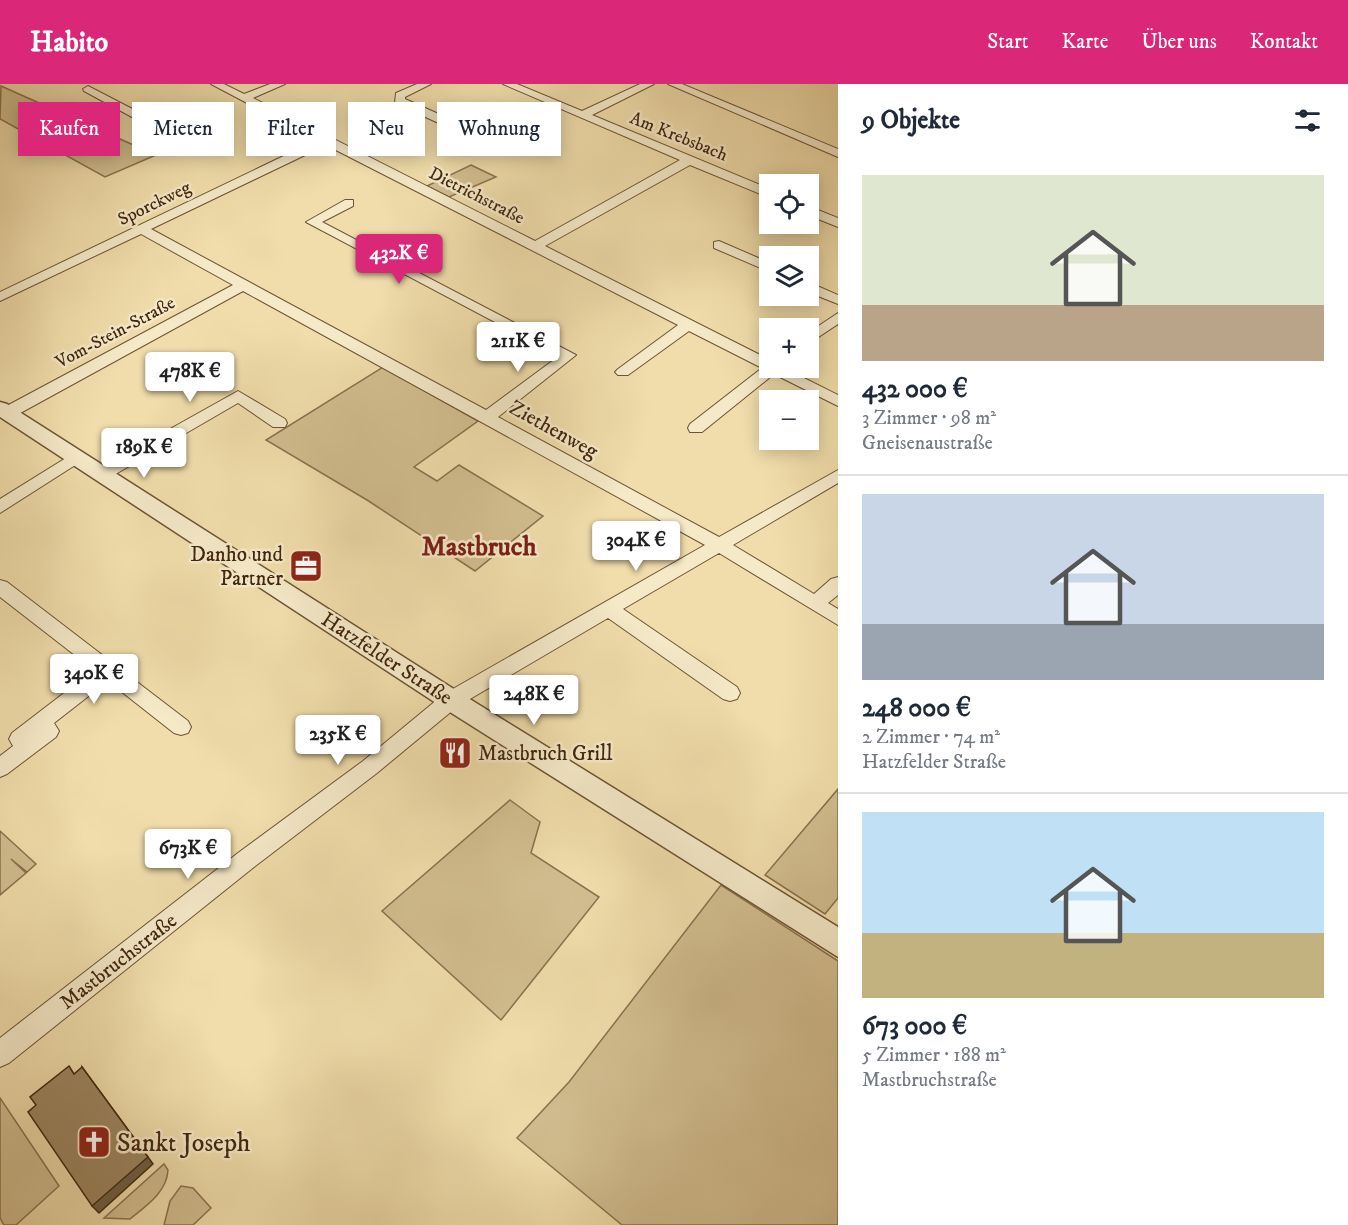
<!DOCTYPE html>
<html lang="de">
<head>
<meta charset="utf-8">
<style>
  :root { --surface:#fff; --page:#f6f6f7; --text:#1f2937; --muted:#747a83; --line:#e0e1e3; --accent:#db2777 }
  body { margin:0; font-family:"IM FELL DW Pica",serif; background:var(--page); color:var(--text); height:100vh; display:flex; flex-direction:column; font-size:22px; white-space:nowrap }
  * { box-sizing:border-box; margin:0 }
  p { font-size:20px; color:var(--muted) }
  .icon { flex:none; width:33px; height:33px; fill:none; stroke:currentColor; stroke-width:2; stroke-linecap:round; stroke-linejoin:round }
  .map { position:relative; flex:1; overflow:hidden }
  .drawer { display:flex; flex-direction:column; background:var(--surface); width:510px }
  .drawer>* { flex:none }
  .banner { position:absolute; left:18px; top:18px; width:570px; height:54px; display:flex; gap:12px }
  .tools { position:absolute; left:759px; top:90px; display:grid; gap:12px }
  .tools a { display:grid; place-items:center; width:60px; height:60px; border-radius:0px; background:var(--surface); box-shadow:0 3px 15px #0003; font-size:30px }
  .price { position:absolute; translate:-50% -51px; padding:0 14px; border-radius:6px; background:#fff; color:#222; font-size:20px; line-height:39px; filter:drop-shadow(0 2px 3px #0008) }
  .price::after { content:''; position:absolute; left:50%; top:36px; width:18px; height:14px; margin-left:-9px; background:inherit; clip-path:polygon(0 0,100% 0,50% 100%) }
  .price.active { background:var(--accent); color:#fff }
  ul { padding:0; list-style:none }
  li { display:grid; align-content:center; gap:12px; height:318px; padding:0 24px }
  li+li { border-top:2px solid var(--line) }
  li span { display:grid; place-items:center; height:186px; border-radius:0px; color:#555 }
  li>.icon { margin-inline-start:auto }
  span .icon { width:108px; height:108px; fill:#fffc; stroke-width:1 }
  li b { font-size:26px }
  h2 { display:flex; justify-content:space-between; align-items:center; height:72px; padding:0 24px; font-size:26px }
  .chip { padding:0 21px; border-radius:0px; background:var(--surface); box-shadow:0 3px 15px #0003; font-size:21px; line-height:54px }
  .chip.active { background:var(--accent); color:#fff }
  header { display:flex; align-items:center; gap:36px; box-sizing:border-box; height:84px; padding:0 30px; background:var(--accent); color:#fff }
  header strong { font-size:28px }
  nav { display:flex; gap:33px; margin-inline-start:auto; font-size:21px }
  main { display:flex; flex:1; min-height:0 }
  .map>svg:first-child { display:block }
  .green { fill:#d2be90; stroke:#8a724f; stroke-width:1.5 }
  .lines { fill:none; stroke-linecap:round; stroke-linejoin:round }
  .minor-casing { stroke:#6d5335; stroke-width:2 }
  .tertiary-casing { stroke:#6d5335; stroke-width:3 }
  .minor { fill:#f5e9c8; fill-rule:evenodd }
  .tertiary { fill:#f5e9c8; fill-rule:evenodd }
  .shaded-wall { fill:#6d5d43; stroke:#41250e; stroke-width:1.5 }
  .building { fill:#9c8560; stroke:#41250e; stroke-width:1.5 }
  .labels { text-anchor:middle; stroke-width:5; stroke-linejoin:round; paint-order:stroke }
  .far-street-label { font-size:18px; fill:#41250e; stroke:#f5e9c8 }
  .street-label { font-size:21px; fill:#41250e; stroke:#f5e9c8 }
  .poi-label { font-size:21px; fill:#41250e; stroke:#f5e9c8; text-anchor:end }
  .near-poi-label { font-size:26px; fill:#41250e; stroke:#f5e9c8; text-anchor:start }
  .district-label { font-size:27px; font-weight:bold; fill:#7a1f14; stroke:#f5e9c8 }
</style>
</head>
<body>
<header>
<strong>Habito</strong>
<nav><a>Start</a><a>Karte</a><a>Über uns</a><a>Kontakt</a></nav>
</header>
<main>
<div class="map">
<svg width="838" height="1141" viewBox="0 0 838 1141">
  <rect width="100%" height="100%" fill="#f0ddab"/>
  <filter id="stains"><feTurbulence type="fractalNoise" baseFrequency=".00333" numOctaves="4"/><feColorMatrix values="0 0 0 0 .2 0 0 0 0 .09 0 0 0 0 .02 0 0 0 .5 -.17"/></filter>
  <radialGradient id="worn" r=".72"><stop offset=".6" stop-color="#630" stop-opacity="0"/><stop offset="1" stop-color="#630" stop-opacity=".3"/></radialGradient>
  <!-- green -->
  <g class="green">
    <path d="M1,2l155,69 -51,22 -105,-58z"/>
    <path d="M471,81l25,12 -47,20 -22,-11z"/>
    <path d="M383,283l95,54 -64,46 23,14 22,-16 84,51 -68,55 -108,-71 -101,-60z"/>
    <path d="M838,705v109l-13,16 -60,-39z"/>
    <path d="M510,716l30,22 -9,31 68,44 -98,123 -119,-109z"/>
    <path d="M0,747l36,33 -9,8 -16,-13 15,14 -26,22z"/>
    <path d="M721,801l117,76v264h-216l-105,-87 52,-56z"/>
    <path d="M0,1014l59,88 -43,39h-12l-4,-7z"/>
    <path d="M164,1080l4,6c-1,22 -22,36 -38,49l-26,-1z"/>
    <path d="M181,1102l12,2 18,20 -18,17h-29l6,-24z"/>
  </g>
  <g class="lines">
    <defs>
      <g id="minor">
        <path d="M211,0h13l20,10 26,-10h15l-32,14 282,143 145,-81 -177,-76h14l65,27 58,-27h14l-62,31 178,74v9l-80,-33 -145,81 225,114v8h14l54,27v11l-64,-32 -72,58h-12l-2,-4 2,-4 72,-56 -73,-37 -61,44h-10l-3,-3 3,-3 60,-44 -352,-180 -175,84 335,181 73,-54 -253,-134 39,-22h8v6l-31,16 254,133 -78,62 221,120 119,-67v13l-105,62 81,49 17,-15 7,-2v18l-10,8 10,6v16l-119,-72 -96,56 114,78 3,6 -3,6 -7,2 -7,-2 -115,-81 -150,88 -81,67 -123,94 -245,196 -9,4v-29l238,-185 125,-92 81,-67 261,-149 -462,-254 -230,126h-12v-8l232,-124 -92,-51 -141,67v-9l317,-152z"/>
        <path d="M417,0h14l-26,13v2l96,43v6h-8l-98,-45 1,-10z"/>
        <path d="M668,0h14l156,65v8z"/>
        <path d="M88,2l52,27 2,2 -10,2 -48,-26 -1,-2z"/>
        <path d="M808,122l30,12v9l-30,-12z"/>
        <path d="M719,157l51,22v9l-56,-24v-6z"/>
        <path d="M808,198l30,13v9l-30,-12z"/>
        <path d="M838,229v11l-30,20v-11z"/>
        <path d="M238,307l47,28 2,4 -2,4h-12l-35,-24 -131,76h-12l-2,-4 2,-4z"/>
        <path d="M74,369l6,1 2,4 -2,4 -80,51v-14z"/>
        <path d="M0,496l7,2 103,79 7,3 3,5 68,52 3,6 -3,6 -7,2 -7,-2 -66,-52 -54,42 5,8 -3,6 -49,37 -7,3v-21l13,-10 -4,-7 3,-6 82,-63 -94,-73z"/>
      </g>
      <path id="tertiary" d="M0,318l7,2 453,289 378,234v30l-396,-250 -442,-290z"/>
    </defs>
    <!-- minor casing -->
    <use href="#minor" class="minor-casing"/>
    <!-- tertiary casing -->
    <use href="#tertiary" class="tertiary-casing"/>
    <!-- minor -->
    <use href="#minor" class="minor"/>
    <!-- tertiary -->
    <use href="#tertiary" class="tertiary"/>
  </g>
  <!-- shaded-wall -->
  <path class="shaded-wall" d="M82,983l71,97 -54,49 -7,-7z"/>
  <!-- building -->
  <path class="building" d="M69,982l5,8 8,-7 66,90 -56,49 -64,-94 8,-7 -6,-8z"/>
  <!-- icons -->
  <defs>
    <symbol id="office-square" viewBox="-11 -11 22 22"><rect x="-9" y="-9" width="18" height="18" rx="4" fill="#8f2418" stroke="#f5e9c8"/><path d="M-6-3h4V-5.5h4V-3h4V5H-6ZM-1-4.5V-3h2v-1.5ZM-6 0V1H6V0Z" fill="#fff"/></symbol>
    <symbol id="restaurant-square" viewBox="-11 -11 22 22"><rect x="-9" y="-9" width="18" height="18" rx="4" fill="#8f2418" stroke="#f5e9c8"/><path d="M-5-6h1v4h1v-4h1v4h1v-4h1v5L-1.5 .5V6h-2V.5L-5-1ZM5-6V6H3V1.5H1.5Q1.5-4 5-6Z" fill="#fff"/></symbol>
    <symbol id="church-square" viewBox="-11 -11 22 22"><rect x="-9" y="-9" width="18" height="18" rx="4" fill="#8f2418" stroke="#f5e9c8"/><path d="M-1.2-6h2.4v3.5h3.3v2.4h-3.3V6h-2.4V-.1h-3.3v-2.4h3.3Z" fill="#fff"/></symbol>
  </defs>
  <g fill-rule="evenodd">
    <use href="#office-square" x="287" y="463" width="38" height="38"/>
    <use href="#restaurant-square" x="436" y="650" width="38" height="38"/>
    <use href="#church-square" x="75" y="1039" width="38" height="38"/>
  </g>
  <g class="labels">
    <!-- far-street labels -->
    <g class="far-street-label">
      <text transform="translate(679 52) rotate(22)" y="6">Am Krebsbach</text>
      <text transform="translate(477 111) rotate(27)" y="6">Dietrichstraße</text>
      <text transform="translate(154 119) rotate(-26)" y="6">Sporckweg</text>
      <text transform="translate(115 248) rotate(-28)" y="6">Vom-Stein-Straße</text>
    </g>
    <!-- street labels -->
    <g class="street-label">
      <text transform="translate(554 345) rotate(29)" y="7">Ziethenweg</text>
      <text transform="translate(387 574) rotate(33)" y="7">Hatzfelder Straße</text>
      <text transform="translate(118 877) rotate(-38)" y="7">Mastbruchstraße</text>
    </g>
    <!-- poi labels -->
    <g class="poi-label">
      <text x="283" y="477">Danho und<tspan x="283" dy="24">Partner</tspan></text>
      <text x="478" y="676" text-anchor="start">Mastbruch Grill</text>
    </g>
    <!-- near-poi labels -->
    <g class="near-poi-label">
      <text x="117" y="1067">Sankt Joseph</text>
    </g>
    <!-- district labels -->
    <g class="district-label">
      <text x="479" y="471">Mastbruch</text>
    </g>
  </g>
  <rect width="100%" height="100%" filter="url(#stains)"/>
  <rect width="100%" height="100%" fill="url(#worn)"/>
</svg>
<div class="tools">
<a><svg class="icon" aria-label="locate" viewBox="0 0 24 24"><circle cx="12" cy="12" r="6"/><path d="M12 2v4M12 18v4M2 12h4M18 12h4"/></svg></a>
<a><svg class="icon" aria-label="layers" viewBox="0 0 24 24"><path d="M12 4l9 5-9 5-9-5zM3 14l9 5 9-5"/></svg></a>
<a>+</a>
<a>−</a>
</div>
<b class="price active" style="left:399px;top:201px">432K €</b>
<b class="price" style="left:518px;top:289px">211K €</b>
<b class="price" style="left:190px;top:319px">478K €</b>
<b class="price" style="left:144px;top:395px">189K €</b>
<b class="price" style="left:636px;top:488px">304K €</b>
<b class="price" style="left:94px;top:621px">340K €</b>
<b class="price" style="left:534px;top:642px">248K €</b>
<b class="price" style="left:338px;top:682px">235K €</b>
<b class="price" style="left:188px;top:796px">673K €</b>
<div class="banner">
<a class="chip active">Kaufen</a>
<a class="chip">Mieten</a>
<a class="chip">Filter</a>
<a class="chip">Neu</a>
<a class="chip">Wohnung</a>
</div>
</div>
<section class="drawer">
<h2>9 Objekte<svg class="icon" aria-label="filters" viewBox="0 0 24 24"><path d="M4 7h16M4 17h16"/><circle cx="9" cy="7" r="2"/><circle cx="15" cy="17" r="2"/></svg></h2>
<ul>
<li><span style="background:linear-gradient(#dfe7d0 70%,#b9a48a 0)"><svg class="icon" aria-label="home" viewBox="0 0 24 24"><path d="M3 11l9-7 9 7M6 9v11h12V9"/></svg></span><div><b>432 000 €</b><p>3 Zimmer · 98 m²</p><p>Gneisenaustraße</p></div></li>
<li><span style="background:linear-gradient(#c9d6e8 70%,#9aa5b1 0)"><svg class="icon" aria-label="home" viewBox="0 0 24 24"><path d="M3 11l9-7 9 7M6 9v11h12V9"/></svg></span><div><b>248 000 €</b><p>2 Zimmer · 74 m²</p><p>Hatzfelder Straße</p></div></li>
<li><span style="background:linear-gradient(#bfe0f5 65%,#c2b280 0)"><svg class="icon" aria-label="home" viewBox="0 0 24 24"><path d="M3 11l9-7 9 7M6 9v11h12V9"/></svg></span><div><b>673 000 €</b><p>5 Zimmer · 188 m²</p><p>Mastbruchstraße</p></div></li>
</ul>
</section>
</main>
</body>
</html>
